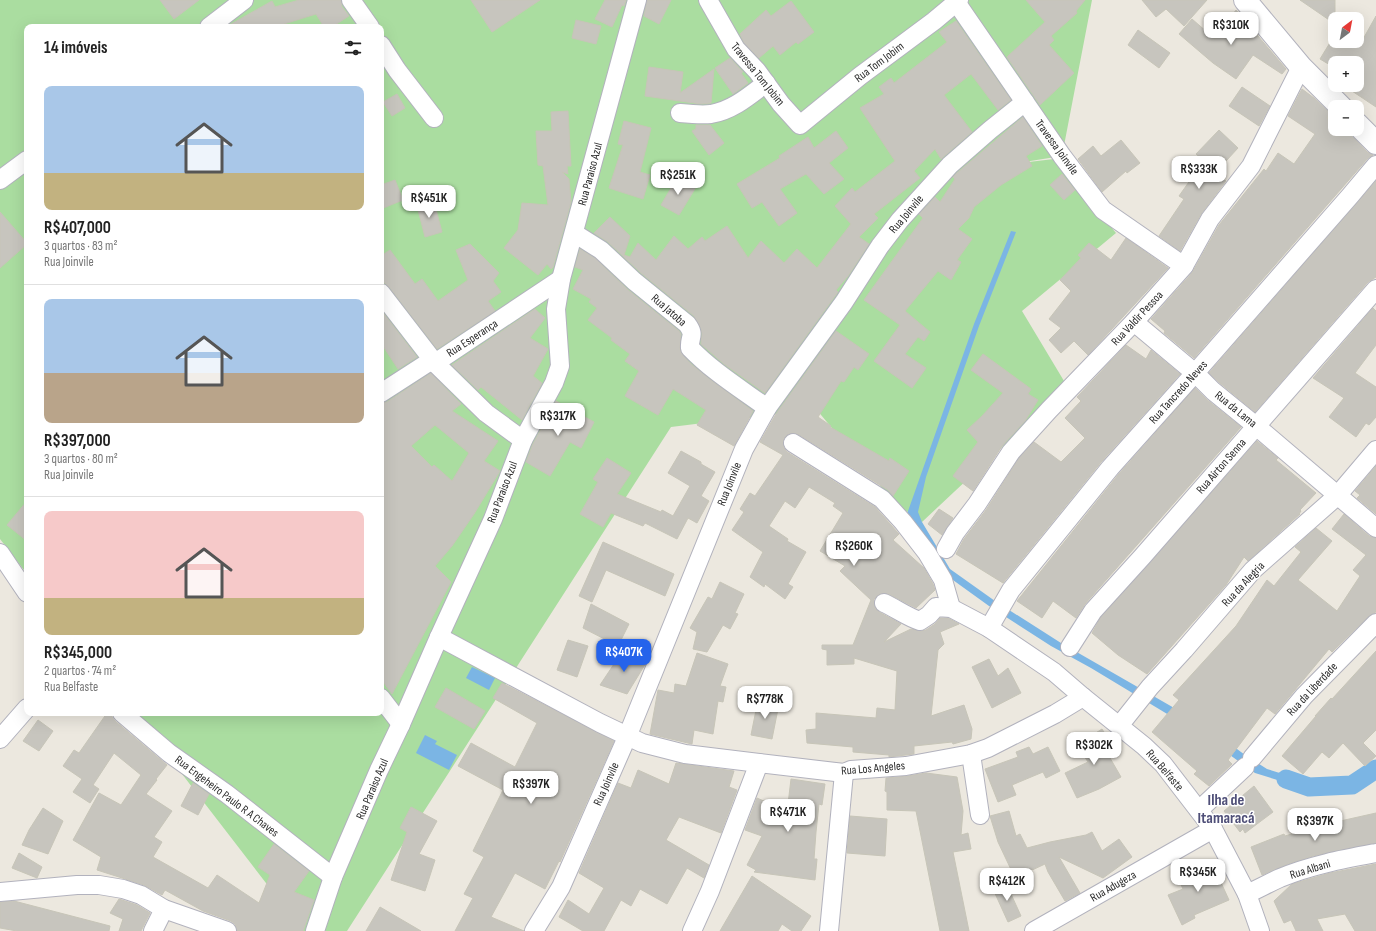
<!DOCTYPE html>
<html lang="pt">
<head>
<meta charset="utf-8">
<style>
  :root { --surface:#fff; --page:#f6f6f6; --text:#222; --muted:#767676; --line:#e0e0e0; --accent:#2563eb }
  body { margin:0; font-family:"Sofia Sans Condensed",sans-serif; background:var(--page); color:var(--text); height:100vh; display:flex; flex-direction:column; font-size:15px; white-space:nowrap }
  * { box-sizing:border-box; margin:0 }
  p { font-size:13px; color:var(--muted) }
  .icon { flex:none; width:22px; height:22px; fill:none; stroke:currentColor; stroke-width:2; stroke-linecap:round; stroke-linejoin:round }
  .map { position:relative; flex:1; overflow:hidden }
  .details { position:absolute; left:24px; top:24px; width:360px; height:692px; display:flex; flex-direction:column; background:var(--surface); border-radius:8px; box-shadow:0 4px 16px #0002 }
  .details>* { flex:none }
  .needle { width:26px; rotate:32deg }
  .buttons { position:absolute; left:1328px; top:12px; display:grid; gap:8px }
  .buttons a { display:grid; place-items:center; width:36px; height:36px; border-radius:8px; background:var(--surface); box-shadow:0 4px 16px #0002; font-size:20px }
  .price { position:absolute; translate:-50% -34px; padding:0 9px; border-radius:8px; background:#fff; color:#222; font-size:13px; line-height:26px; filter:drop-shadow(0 1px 2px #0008) }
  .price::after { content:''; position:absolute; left:50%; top:24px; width:12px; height:9px; margin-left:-6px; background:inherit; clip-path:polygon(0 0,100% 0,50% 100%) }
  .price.selected { background:var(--accent); color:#fff }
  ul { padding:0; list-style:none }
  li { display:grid; align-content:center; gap:8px; height:212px; padding:0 20px }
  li+li { border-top:1px solid var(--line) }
  li span { display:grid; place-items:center; height:124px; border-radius:8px; color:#555 }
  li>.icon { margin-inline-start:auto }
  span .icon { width:72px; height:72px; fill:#fffc; stroke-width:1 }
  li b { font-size:17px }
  h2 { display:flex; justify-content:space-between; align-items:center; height:48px; padding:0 20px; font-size:17px }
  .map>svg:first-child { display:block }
  .green { fill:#aadda0 }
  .water { fill:#7bb5e4 }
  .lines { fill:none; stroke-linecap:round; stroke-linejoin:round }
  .canal { stroke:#7bb5e4; stroke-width:19 }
  .building { fill:#c7c5be; stroke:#c7c5b8; fill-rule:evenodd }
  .minor-casing { stroke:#b2b2bd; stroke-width:20 }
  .tertiary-casing { stroke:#b2b2bd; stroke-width:24 }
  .minor { stroke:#fff; stroke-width:18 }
  .tertiary { stroke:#fff; stroke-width:22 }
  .labels { text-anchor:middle; stroke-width:3; stroke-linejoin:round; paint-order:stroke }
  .street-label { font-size:12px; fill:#2b2b2b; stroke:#fff }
  .district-label { font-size:16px; font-weight:bold; fill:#4f4f78; stroke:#fff }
</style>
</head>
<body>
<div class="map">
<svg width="1376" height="931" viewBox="0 0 1376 931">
  <rect width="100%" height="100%" fill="#ece8df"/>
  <!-- green -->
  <path class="green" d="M0,0h1092l-30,156 -50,8 42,-5 62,74 -94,78 45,75 -145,136 -27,-19 -79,-94 -145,18 -324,504h-44l-168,-218h246v-686h-354v547l-27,-35z"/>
  <!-- water -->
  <g class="water">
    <path d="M1011,231l5,1 -37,94 -53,151 -8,35 4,10 28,47 45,32 66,42 148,85 36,27 22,14 45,14 -2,7 -55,-17 -53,-38 -111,-67 -40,-22 -62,-40 -43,-31 -39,-61 67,-190z"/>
    <path d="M472,667l23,11 -6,12 -23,-12z"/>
    <path d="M425,735l12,6 -2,3 22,11 -8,15 -33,-17z"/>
  </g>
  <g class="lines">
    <!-- canal -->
    <path class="canal" d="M1286,779l23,8 43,-2 24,-16"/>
  </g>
  <!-- building -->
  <g class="building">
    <path d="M160,0h39l-25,19z"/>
    <path d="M299,0h42l1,7 7,9 -17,11h-8l-8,-13 -32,10 2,3h-60l46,-26 3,6z"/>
    <path d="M471,0h69l-48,32z"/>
    <path d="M605,0h21l-2,6 -2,-1 -10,22 -17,-8z"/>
    <path d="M647,0h24l-12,24 -15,-8z"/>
    <path d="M1026,0h59l-9,11 1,2 -26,23 3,4 -5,5 25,28 -34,32 -33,-48 38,-35z"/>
    <path d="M1142,0h65l-23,26 -18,-17 -10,8z"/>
    <path d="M1300,0h35v24z"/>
    <path d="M791,1l23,31 -16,12 -2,-2 -16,13 -7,-9 -14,12 -15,-15 -4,-9 26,-24 5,6z"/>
    <path d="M1236,10l50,59 -4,5 -29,-19 -17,24 -23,-16 -34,-29 13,-15 23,20z"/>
    <path d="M1376,16v91l-30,-20 1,-2h10v-22h-22v5l-15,-9 11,-18h31z"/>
    <path d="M576,20l25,6 -5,18 -24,-6z"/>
    <path d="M956,21l55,79 -13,10 -27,-36 -27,21 28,37 -31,27 -6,-10 -21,22 6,7 -46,36 4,4 -19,19 10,7 -21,32 -12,14 2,2 -3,4 -70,97 -41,-29 -23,-20 1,-10 -1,-5 -7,-13 -53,-43 -33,-31 -14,-9 16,-16 20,19 -6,19 6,2 8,-14 18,17 18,-24 14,13 14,-12 3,4 22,-15 21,32 13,-17 23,22 13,-14 20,19 34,-44 -16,-18 17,-18 3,4 40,-31 -35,-53 24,-14 -5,-7 12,-9 3,5 53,-41 -8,-10z"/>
    <path d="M1138,30l32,23 -11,15 -31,-23z"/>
    <path d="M730,58l13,14 -2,1 7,10 -15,11 -18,-26z"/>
    <path d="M649,67l34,5 -3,21 34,-24 -3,34 -10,1 -56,-8z"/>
    <path d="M1242,87l28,19 -11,20 -30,-20z"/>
    <path d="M1302,89l12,9 16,15 -3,5 8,5v6h5l14,9 13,14 6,3 -5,3 -174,200 -30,-25 1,-2 -14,-12 41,-46 27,-48 45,-56 2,2 12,-18 16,11 21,-30 -27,-18z"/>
    <path d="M397,94l8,14 -13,8 -9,-14z"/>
    <path d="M568,111l3,55h-4l1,8 -6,-2 7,7 2,23 -18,65 -2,2 -4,-5 -9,11 -34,-27 14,-18 4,-27 26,2 -5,-39 -5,-1 -2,-34h16l-1,-19z"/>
    <path d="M1023,117l19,29 -16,10 6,10 -31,19 -27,22 -5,11 -11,11 14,10 -15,21 4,2 -10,18 -13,-9 -33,40 25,21 -6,9 -6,-4 -13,17 21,14 -14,20 -38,-27 26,-36 -36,-25 59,-82 -4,-4 16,-17 5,5 15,-23 -2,-2 4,-4z"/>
    <path d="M624,121l27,7 -11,44 10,3 -7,24 -34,-11 14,-43 -5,-1z"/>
    <path d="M696,125h14l14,18 -15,12 -17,-24 4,-2z"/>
    <path d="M1219,130l19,18 -23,25 11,8 -25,33 -21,37 -21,-15 25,-37 -5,-3 12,-17 -2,-1 13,-19 -6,-5z"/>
    <path d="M836,131l12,17 -19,15 15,16 -20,15 -18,-20 -26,15 17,24 -18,13 -17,-24 -10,6 -15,-24 43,-26 -1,-2 29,-19 6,11z"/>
    <path d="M1121,140l19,23 -13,10 -1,-2 -24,21 -24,-33 15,-13 8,10z"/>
    <path d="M1062,174l13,16 -11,10 -14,-15z"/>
    <path d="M678,176l18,11 -17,28 -18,-10z"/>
    <path d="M395,180l8,20 -22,9v-24z"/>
    <path d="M1376,181v96l-8,5 -113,130 -35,-29 -11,-10z"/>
    <path d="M434,202l8,30 -17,5 -8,-31z"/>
    <path d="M0,212l27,31v1l-27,24z"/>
    <path d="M1126,238l42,30 -80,87 -14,-14 -13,12 -12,-13 12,-12 -12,-9 22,-28 -11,-11 21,-22 -3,-3 11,-12 22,17z"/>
    <path d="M470,244l29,29 -6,8 8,11 -13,9 7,10 -58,38 -48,-62 -4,-4h-4v-27l9,-6 25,34 7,-5 16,22 30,-21 -12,-30z"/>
    <path d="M580,249l15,9 32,31 52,42 2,3 -1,15 3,6 8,9 20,16 42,31 -19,35 -37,-21 9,-15 -33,-21 -15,26 -33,-19 14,-25 -14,-10 5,-7 -19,-14 1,-2 -24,-18 9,-12 -8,-6 2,-3 -18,-10 10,-19 -8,-3z"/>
    <path d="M1373,308l3,3v34l-21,28 21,14v30l-7,8 -3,-2 -10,14 -27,-20 15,-19 -31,-20z"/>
    <path d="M535,309l10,9 -15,20 18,11 -15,27 9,7 -20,37 -41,-33 -3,3 -26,-25z"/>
    <path d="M381,310l36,47 -19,12 -17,-26z"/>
    <path d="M836,331l33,23 -11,16 -4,-3 -10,15 -3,-1 -23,36 13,9 -1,1 59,34 1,-3 19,13 -16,25 -5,-6 -90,-56 -5,-1 -5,1 -4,4 -1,4 1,6 3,4 88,55 24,27 -6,6 31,28 9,16 2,6 -19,18 -27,-14 -5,-1 -6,2 -4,4v5l2,5 3,3 22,12 -17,18 27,-13 10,2 5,-1 9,-6 5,-6h8l11,6 -19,8 4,12 -6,6 -7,66 33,-11 8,24 -1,10 -18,5 -1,-2 -38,4v8l-25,3v-2l-36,-3v-5l-46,-4 -1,-13 10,-1v-16l60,5 1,-10 18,2 2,-39 -43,-13v6l-27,1v-15l-5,-1v-4h31l18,-45 -31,-29 5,-5 -25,-15 23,-38 -10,-7 2,-3 -26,-16 -14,21 -10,-7 -16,25 19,13 -1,2 19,11 -18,32 5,3 -8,12 -20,-15 -1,3 -14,-10 13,-25 -31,-22 12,-18 -4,-3 10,-16 5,3 28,-41 -23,-13 16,-28z"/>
    <path d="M1126,345l20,14 5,-9 29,24 -78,87 -99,122 -47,-29 8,-15 22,-29 33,-52 15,-16 27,20 24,-24 -20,-20 16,-17 -4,-4z"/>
    <path d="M983,354l48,35 -3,5 10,6 -13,21 -23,25 -29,45 -20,-15 25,-34 -11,-12 15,-14 21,-23 -32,-23z"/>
    <path d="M431,373l30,31 -9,7 46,30 -14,20 16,10 -26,43 -22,32 -17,20 16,16 -59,112 -11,-15v-276l6,-1zM435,425l34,28 -17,28 -18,-16 -2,2 -21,-21z"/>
    <path d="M1195,388l11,11 35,28 -156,177 -9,14 -23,-17 -11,17 -25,-17 101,-126z"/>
    <path d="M556,401l38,21 -13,26 -11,-6 -20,34 -24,-14 7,-18z"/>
    <path d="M1257,441l21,17 -2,2 40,33 -16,17 1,1 -2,3h1l-52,47 -4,-4 -18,28 -79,89 -29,-19 -26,-22 9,-16z"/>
    <path d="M681,451l20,11v2l14,8 -14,24 8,5 -12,22 -9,-5 -11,21 -32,-16 -2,3 -32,-13 -8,14 -23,-13 18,-32 -5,-3 14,-21 24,15 -14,21 44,18 1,-2 11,6 17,-30 -22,-13z"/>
    <path d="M1376,466v48l-19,-16 3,-3 -5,-4z"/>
    <path d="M27,501v40l-20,-16z"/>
    <path d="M939,509l14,9 -11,17 -14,-11z"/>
    <path d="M1344,514l25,22 7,2v72l-1,3 -6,3 -37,36 -3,-3 -54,65 -8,-6 -39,52 4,4 -23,22 -15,-12 3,-3 -45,-39 27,-32 -6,-5 63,-69 31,-46 7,6 27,-34 -6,-5 21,-19 16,13 -34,39 39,31 23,-35 -7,-6 13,-15 -34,-26z"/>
    <path d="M603,542l71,32 -9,22 -59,-26 -14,32 -13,-6z"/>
    <path d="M720,582l24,12 -9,19 3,1 -8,15 -7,-4 -16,27 -14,-3 4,-17 -7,-4 18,-31 4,2z"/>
    <path d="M591,604l38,20 -11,22 -35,-18z"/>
    <path d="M568,640l20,6 -11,31 -20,-7z"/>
    <path d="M624,649l22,14 -19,31 -27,-9z"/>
    <path d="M1376,651v79l-13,13 13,13 -11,10 -22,-23 -14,15 -7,-6 -19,22 -21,-18 34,-40h-1l16,-18 1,1z"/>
    <path d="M697,653l31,11 -8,22 6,1 -3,15 -5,-1 -5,33 -19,-4 -2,14 -42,-10 8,-44 16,3 1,-9 11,2z"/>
    <path d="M989,659l9,17 10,-8 13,25 -29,15 -20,-41z"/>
    <path d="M502,683l112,58 -54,121 -1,-1 -14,28 -30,-16 -24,44 33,14h-69l18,-33 -9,-4 20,-37 -11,-6 30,-61 -45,-24 13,-23 44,24 22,-44 -44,-25z"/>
    <path d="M446,688l39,23 -11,18 -39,-22z"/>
    <path d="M758,700l21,4 -7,35 -21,-4z"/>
    <path d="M107,713h5v4l3,4 52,44 -11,14 1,1 -11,14 26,17 -18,26 8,5 -9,15 55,31 9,-13 42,28 11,-28 -12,-8 16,-23 35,27 -15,21 20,8 -11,31h-66l-2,-7 -4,-3 -28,-10 -38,-21 -3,5 -18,-10 -47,-15 4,-13 -28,-17 26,-47 22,12 20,-30 -27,-22 -21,32 6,4 -9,14 -17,-11 9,-13 -19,-13 11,-16 5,3z"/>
    <path d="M38,720l15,11 -14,20 -16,-10z"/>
    <path d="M1102,729l11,17 -7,5 15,26 -22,12 -22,9 -12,-25 23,-11 -11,-17z"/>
    <path d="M1029,747l4,7 15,-7 12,24 -14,7 -3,-6 -31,13 4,10 -18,7 -13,-33 33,-12 -2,-5z"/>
    <path d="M676,763l58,8 -5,16 8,3 -16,43 -42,-16 -13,23 43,25 -5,13 -17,-10 -20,36 -27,-15 -9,17 -10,-6 -17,31h-21l-24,-14 9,-17 21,14 15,-26 -25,-15 39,-90 13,5 7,-18 31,14z"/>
    <path d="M926,773l31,4 6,34 -2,24 7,-2 3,16 -18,3 16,79h-29l-24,-120 -29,-1v-18l-2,-1 1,-13 22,-2z"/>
    <path d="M791,779l34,5 -3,21 -3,-1 -3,28 -2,27h3l-2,21 -61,-8 2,-2 -9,-5 15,-29 -17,-6 12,-32 27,12 1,-6h3z"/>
    <path d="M193,783l16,11 -11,21 -17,-9z"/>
    <path d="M1254,786l19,26 -28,21 -2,-4 -3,3 -16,-21z"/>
    <path d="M411,807l26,14 -18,33 16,6 -10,31 -34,-11 16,-48 -7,-4z"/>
    <path d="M43,808l20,13 -15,33 -26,-9 7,-15z"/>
    <path d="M1009,811l7,25 4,-2 7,14 23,-6 36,-7 6,-3 10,19 17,-12 13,18 -29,21 -44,-21 21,36 -15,8 -17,-29 -3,-8 -30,14 -17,-36 -8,-26z"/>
    <path d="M1376,813v30l-63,13 -25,8 -26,11 -11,-28 33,-13 1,2 33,-10z"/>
    <path d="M850,816l37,3 -2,37 -38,-3z"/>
    <path d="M19,853l23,14 -5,11 -25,-10z"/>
    <path d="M1212,863l17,37 -35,15 1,3 -13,7 -14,-30 15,-6 -5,-11z"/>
    <path d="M1376,864v67h-21l-10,-17 -28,5 6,12h-27l-5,-11 -7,3 -10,-22 18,-17 38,-11z"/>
    <path d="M752,876l59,40 -10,15h-9l-10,-7 -4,7h-58z"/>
    <path d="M1006,883l15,33 -13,6 -15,-33z"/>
    <path d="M119,899l18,6 13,8 -9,18h-22l4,-12 -13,-6z"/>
    <path d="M14,901l96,25 -1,5h-92l-17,-3v-26z"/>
    <path d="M380,907l41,24h-55z"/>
  </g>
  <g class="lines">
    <defs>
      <g id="minor">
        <path d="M351,0l19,27"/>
        <path d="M708,0l28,49 21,22 24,33 19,21 60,-49 74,-55 25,-21"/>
        <path d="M956,2l106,154 41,54 81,56"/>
        <path d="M209,27l35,-27"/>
        <path d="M381,45l16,25 37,48"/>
        <path d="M680,113c10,1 22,2 31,1 22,-4 38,-18 55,-31"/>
        <path d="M0,180l27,-20"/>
        <path d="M574,233l27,17 33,31 53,43c9,12 2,12 3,24 22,23 51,41 77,60"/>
        <path d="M381,293l54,70 51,50 37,27"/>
        <path d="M1134,322l61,51 18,18 43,35 120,102"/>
        <path d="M381,393l48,-31 6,1 126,-84"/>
        <path d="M793,443l89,56 21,23 24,31 16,27 8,28"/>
        <path d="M946,549l9,-16 22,-29 34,-52 38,-42 85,-88 50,-56 26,-47 41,-53 50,-99"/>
        <path d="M0,553l27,40"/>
        <path d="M884,603c11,5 25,15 36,18l9,-6 7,-8 15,1 38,20 65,44 29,25 61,49 19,18 50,65 34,65 13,37"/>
        <path d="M989,628l22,-38 99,-122 85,-95 155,-177 26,-31"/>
        <path d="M439,637l161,86 42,20 43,11 74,9 85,10 7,-3 55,-4 65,-12 17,-6 67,-34 28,-17"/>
        <path d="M1070,647l23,-36 49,-54 234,-268"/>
        <path d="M381,698l20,26"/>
        <path d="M122,713l47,40 58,41 106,83"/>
        <path d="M1119,726l31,-39 34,-37 69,-80 84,-74 39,-46"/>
        <path d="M0,739l27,-31"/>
        <path d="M971,754l9,61"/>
        <path d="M1252,758l52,-62 72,-73"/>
        <path d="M1199,810l46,-43"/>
        <path d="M0,892l77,-7h22l24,4 18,6 23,14 63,22"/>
        <path d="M1247,894c11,-5 22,-11 33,-16 31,-13 64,-19 96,-25"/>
        <path d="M153,931l11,-22"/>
        <path d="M315,931l18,-54 46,-107 22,-46 38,-87 54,-118 30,-79 31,-57 6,-17 -4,-57 5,-30 76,-279"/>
        <path d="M534,931l27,-44 66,-150 117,-288 23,-41 77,-106 36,-56 20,-26 50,-55 40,-35 35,-28"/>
        <path d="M692,931l18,-40 49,-128"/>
        <path d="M829,931l15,-158"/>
        <path d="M1034,931l179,-102"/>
      </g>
      <g id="tertiary">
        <path d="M1245,0l56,67 40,40"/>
        <path d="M1357,124l19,19"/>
      </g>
    </defs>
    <!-- minor casing -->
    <use href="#minor" class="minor-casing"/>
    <!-- tertiary casing -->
    <use href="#tertiary" class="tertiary-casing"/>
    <!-- minor -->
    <use href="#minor" class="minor"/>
    <!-- tertiary -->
    <use href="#tertiary" class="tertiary"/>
  </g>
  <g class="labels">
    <!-- street labels -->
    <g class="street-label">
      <text transform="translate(879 62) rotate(-37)" y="4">Rua Tom Jobim</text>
      <text transform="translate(758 74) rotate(51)" y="4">Travessa Tom Jobim</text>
      <text transform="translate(1057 147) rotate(54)" y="4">Travessa Joinvile</text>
      <text transform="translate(590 174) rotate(-75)" y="4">Rua Paraiso Azul</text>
      <text transform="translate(906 214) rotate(-50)" y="4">Rua Joinvile</text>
      <text transform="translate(669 310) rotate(41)" y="4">Rua Jatoba</text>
      <text transform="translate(1137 318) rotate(-47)" y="4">Rua Valdir Pessoa</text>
      <text transform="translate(472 338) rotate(-33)" y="4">Rua Esperança</text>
      <text transform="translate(1178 392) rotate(-48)" y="4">Rua Tancredo Neves</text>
      <text transform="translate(1236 409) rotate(39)" y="4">Rua da Lama</text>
      <text transform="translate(1221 466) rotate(-49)" y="4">Rua Airton Senna</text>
      <text transform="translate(729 484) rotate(-68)" y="4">Rua Joinvile</text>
      <text transform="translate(502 492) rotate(-69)" y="4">Rua Paraiso Azul</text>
      <text transform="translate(1243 584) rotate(-47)" y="4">Rua da Alegria</text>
      <text transform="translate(1312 689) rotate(-47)" y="4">Rua da Liberdade</text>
      <text transform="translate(873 768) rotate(-5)" y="4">Rua Los Angeles</text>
      <text transform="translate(1165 770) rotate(49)" y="4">Rua Belfaste</text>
      <text transform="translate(606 784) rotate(-66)" y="4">Rua Joinvile</text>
      <text transform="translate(372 789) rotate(-67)" y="4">Rua Paraiso Azul</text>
      <text transform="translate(227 796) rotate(37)" y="4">Rua Engeheiro Paulo R A Chaves</text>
      <text transform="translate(1310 869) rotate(-17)" y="4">Rua Albani</text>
      <text transform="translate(1113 886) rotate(-30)" y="4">Rua Adugeza</text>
    </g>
    <!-- district labels -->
    <g class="district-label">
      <text x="1226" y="805">Ilha de<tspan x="1226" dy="18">Itamaracá</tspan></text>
    </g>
  </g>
</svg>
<div class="buttons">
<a><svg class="needle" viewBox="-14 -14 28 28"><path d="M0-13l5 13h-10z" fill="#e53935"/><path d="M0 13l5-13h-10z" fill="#767676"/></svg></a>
<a>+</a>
<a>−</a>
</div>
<b class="price" style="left:1231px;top:46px">R$310K</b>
<b class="price" style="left:1199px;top:190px">R$333K</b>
<b class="price" style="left:678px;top:196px">R$251K</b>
<b class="price" style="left:429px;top:219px">R$451K</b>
<b class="price" style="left:558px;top:437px">R$317K</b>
<b class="price" style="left:854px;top:567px">R$260K</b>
<b class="price selected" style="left:624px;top:673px">R$407K</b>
<b class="price" style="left:765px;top:720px">R$778K</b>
<b class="price" style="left:1094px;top:766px">R$302K</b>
<b class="price" style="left:531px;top:805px">R$397K</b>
<b class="price" style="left:788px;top:833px">R$471K</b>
<b class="price" style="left:1315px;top:842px">R$397K</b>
<b class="price" style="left:1198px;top:893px">R$345K</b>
<b class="price" style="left:1007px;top:902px">R$412K</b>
<section class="details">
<h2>14 imóveis<svg class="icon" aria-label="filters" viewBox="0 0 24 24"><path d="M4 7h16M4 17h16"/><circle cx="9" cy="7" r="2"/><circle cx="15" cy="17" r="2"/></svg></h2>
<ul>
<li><span style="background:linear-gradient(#a9c7e8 70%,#c2b280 0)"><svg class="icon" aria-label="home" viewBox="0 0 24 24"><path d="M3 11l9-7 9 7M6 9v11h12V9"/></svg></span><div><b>R$407,000</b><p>3 quartos · 83 m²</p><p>Rua Joinvile</p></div></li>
<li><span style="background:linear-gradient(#a9c7e8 60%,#b9a48a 0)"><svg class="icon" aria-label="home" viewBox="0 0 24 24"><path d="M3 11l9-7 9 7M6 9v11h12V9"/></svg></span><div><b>R$397,000</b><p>3 quartos · 80 m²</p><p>Rua Joinvile</p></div></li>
<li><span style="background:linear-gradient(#f6c9c9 70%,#c2b280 0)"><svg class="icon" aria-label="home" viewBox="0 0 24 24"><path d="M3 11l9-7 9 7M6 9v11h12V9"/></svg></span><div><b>R$345,000</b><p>2 quartos · 74 m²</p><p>Rua Belfaste</p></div></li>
</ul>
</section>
</div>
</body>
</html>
